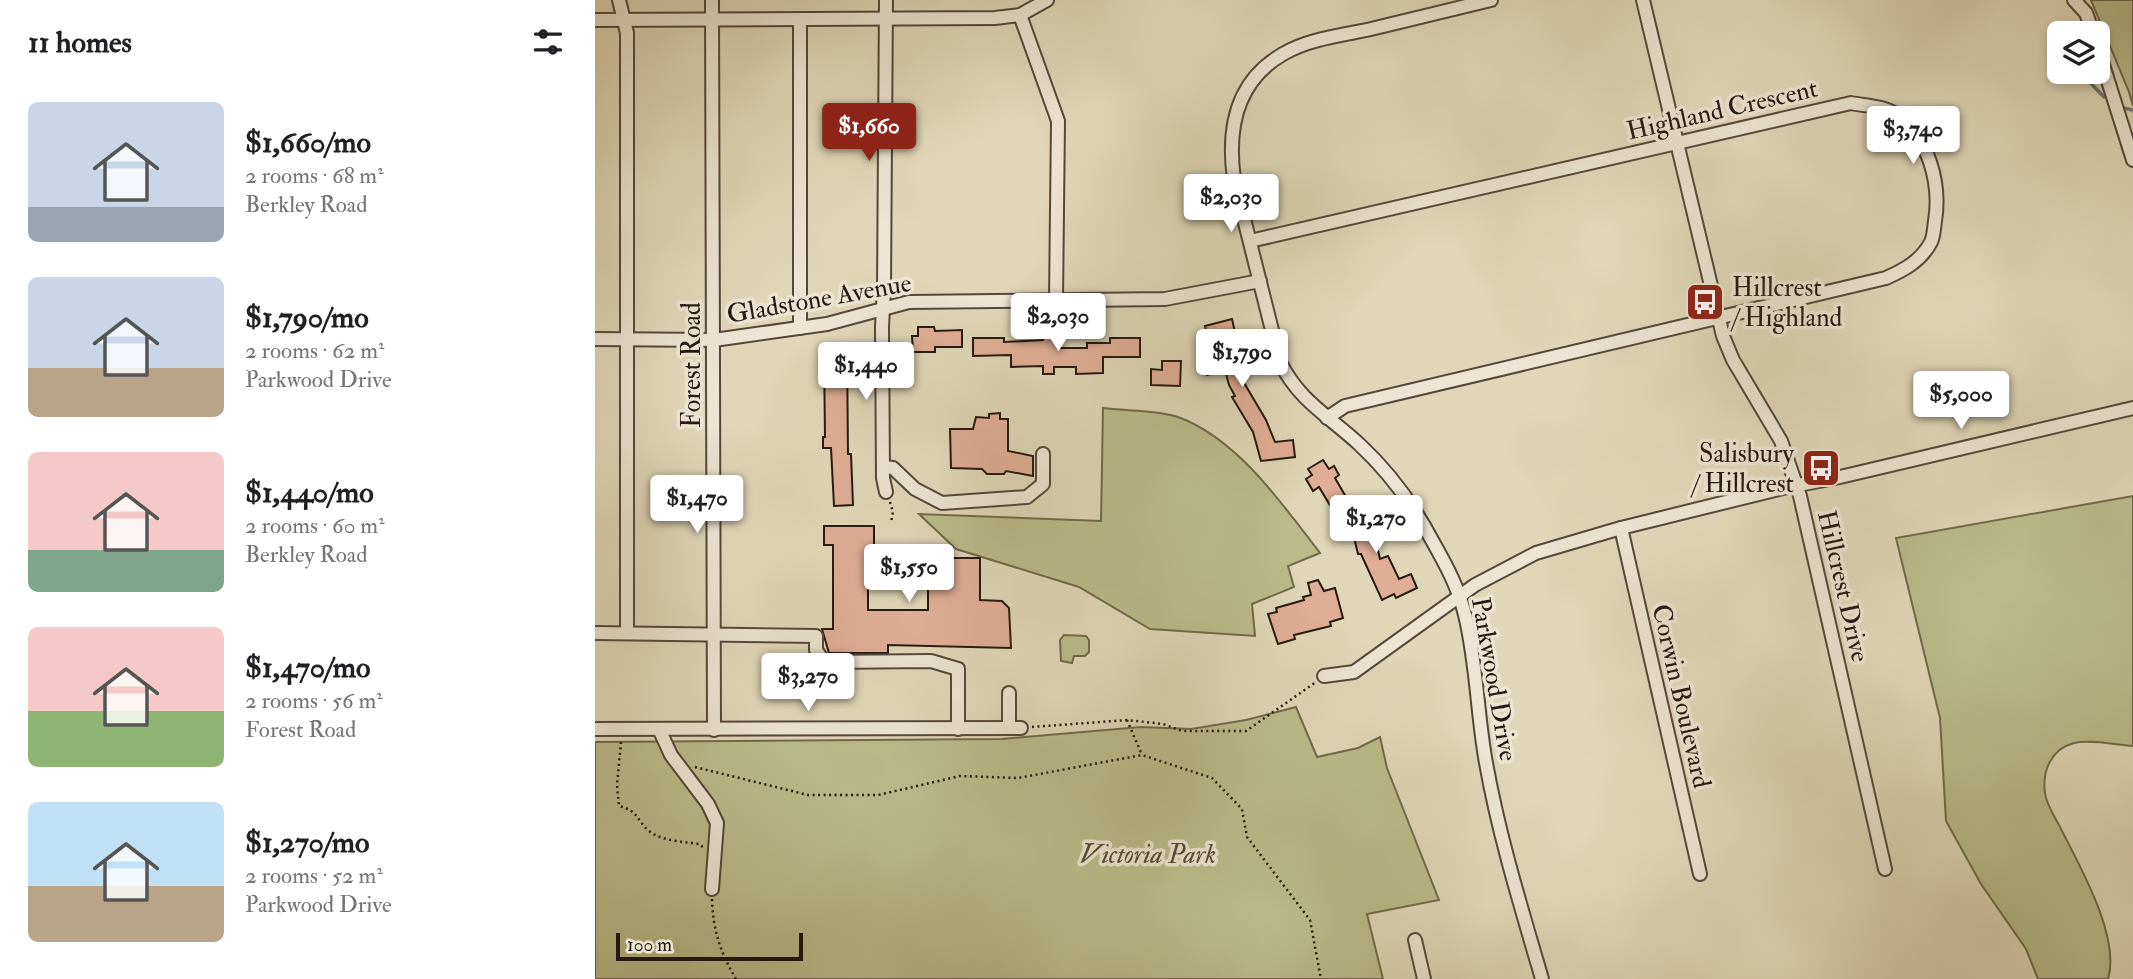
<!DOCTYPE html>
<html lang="en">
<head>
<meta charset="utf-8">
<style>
  :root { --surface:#fff; --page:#f6f6f6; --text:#202124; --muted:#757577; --accent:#8f2418 }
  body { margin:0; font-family:"IM FELL Double Pica",serif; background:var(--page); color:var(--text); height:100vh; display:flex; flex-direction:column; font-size:26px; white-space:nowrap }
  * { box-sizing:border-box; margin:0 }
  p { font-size:23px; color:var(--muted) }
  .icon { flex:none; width:38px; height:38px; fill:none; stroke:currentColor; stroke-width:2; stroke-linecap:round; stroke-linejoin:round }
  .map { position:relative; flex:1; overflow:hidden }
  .drawer { display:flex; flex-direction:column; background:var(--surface); width:595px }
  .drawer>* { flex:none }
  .controls { position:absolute; left:1452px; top:21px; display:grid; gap:14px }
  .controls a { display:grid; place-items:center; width:63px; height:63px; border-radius:10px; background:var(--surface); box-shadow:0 4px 10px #0003; font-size:35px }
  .scale { position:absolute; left:21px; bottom:18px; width:187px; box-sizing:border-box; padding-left:7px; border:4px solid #251911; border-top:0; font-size:19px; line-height:24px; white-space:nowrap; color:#251911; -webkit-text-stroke:5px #ebe5d1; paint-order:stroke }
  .price { position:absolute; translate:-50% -60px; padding:0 16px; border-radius:7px; background:#fff; color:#222; font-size:23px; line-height:46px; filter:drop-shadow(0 2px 4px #0008) }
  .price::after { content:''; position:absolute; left:50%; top:42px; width:21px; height:16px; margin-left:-10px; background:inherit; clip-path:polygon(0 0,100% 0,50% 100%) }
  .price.active { background:var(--accent); color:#fff }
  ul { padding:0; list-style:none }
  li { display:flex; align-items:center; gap:21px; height:175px; padding:0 28px }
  li span { display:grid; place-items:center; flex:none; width:196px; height:140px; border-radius:10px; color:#555 }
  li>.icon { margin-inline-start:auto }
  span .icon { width:84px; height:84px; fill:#fffc; stroke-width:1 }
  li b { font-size:30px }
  h2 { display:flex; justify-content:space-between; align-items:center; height:84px; padding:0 28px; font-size:30px }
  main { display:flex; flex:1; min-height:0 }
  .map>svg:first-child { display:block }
  .green { fill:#b9bc8a; stroke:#6f6a4e; stroke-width:2 }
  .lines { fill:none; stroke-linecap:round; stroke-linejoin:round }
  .stream { stroke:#6b7876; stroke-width:3.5 }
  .building { fill:#e0ae97; stroke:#251911; stroke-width:2 }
  .minor-casing { stroke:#54483b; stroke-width:16 }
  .path { stroke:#251911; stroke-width:2.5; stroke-dasharray:2 3.5; stroke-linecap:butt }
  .minor { stroke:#ebe5d1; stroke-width:12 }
  .labels { text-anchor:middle; stroke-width:7; stroke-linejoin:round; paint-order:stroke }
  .street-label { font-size:26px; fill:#251911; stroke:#ebe5d1 }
  .poi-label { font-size:26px; fill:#251911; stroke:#ebe5d1; text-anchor:start }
  .park-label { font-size:26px; font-style:italic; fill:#514a35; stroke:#ebe5d1 }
</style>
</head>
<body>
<main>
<section class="drawer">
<h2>11 homes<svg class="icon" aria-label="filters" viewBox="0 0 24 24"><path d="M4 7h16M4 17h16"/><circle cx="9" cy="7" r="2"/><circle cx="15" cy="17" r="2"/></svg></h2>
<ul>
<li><span style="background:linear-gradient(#c9d6e8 75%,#9aa5b1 0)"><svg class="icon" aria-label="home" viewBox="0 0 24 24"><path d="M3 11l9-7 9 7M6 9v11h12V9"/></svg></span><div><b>$1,660/mo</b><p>2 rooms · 68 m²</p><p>Berkley Road</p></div></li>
<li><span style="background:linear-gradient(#c9d6e8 65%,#b9a48a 0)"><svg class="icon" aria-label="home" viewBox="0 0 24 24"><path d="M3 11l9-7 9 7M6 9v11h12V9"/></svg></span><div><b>$1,790/mo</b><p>2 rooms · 62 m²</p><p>Parkwood Drive</p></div></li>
<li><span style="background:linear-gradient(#f6c9c9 70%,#7fa58c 0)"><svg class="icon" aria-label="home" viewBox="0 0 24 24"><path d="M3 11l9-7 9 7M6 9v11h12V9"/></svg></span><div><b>$1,440/mo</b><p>2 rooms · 60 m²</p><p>Berkley Road</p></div></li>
<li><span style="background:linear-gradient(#f6c9c9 60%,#8fb573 0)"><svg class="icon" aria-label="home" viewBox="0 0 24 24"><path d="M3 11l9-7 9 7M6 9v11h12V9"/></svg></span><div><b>$1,470/mo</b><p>2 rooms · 56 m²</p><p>Forest Road</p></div></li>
<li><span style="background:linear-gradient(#bfe0f5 60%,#b9a48a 0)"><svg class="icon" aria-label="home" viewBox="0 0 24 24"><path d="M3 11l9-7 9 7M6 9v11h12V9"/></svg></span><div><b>$1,270/mo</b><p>2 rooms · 52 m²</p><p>Parkwood Drive</p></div></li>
</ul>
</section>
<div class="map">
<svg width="1538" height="979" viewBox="0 0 1538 979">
  <rect width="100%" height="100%" fill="#e0d7b8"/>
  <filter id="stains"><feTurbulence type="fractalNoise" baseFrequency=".00286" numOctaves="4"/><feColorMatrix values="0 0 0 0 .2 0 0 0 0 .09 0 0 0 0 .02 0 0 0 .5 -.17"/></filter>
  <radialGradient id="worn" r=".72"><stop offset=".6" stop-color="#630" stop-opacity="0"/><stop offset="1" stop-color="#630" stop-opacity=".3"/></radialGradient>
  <!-- green -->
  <g class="green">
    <path d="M1496,0h42v106l-4,-14z"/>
    <path d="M508,408c22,3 56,2 75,9 60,22 104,87 142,136l-32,13 6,21 -42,17 3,32 -105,-7 -71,-42 -123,-38 -37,-35 182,7z"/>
    <path d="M1538,496v250c-18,-1 -42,-7 -59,-3 -23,6 -32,28 -29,50 1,11 10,24 15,34 19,38 61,110 48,152h-70l-12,-30 -45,-65 -35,-63 -6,-103 -44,-180z"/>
    <path d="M469,635l22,1 3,4v12l-4,4h-11l-2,7 -11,-2 -1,-21z"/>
    <path d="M701,707l21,50 41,-9 22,-11 7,31 52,132 -72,14 16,65h-788v-237l407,-3 139,-12 50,2 55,-9z"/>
  </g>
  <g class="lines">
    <!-- stream -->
    <g class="stream">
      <path d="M1457,25l8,22"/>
      <path d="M1485,72l24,25"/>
      <path d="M1528,108l10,2"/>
    </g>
  </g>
  <!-- building -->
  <g class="building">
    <path d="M637,319l11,50h-3l3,12 23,39 9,22 18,-2 2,17 -34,4 -8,-29 -21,-35 3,-1 -6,-11 -4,-15 -18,5 -4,-17 9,-2 -7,-30z"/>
    <path d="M323,327h16l1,4 27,-1v17h-27v5h-22l-1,-16h6z"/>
    <path d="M448,337h15v11h29v-5h23v-5h30v19h-37v16l-27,1v-7h-22v7h-11v-8l-32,1v-12l-38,1v-18h31v4l39,-2z"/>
    <path d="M252,349l1,105h3l2,51 -19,1 -3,-58h-8v-11h2l-1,-87z"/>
    <path d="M567,361h19l-1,25 -29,-1v-16l11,1z"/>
    <path d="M405,413v6h8v32l25,5v20l-27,-5 -2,3h-17l-5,-5 -31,-1 -1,-39h23l3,-12 13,1v-4z"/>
    <path d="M728,460l6,9 5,-3 5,9 -4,3 11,19 -15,10 -12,-20 -6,4 -7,-12 6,-4 -4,-6z"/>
    <path d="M771,500l14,59 8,-3 11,23 12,-5 6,14 -21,10 -2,-4 -12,6 -21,-46h-3l-12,-50z"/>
    <path d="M229,526h50v20h-6v64h60v-52h52v42l22,1 7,7 2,40 -123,-3v8h-59l-7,-24h11v-84h-9z"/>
    <path d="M723,580l6,11 11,-3 8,30 -13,4 1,4 -37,9 1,4 -17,5 -10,-30 9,-2 -1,-4 28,-8 -1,-3 8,-2 -3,-12z"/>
  </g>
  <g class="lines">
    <defs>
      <g id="minor">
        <path d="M24,0l8,33v600"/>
        <path d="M117,0l2,730"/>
        <path d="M896,0c-40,10 -80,19 -120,29 -28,6 -63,10 -88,25 -47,27 -56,75 -49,125l46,183c19,39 49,54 80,83 30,28 54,61 73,97 13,23 26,47 32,73 12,49 12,99 21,148 13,73 35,144 56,216"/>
        <path d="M1048,0l80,336 10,24 48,81 19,55 85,373"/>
        <path d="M1479,0l12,13 7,20"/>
        <path d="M425,15l38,106 -2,179"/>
        <path d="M0,20l400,-2 25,-3 27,-15"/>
        <path d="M205,20v308"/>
        <path d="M1503,49l35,111"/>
        <path d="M655,241l601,-138c15,3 33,3 46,12 32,23 44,69 38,106 -1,6 -1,15 -4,21 -10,19 -27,28 -45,36l-541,128 -18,12"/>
        <path d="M0,339l119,1 113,-16 82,-22 256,-3 95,-18"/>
        <path d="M288,467l10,1 22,21 27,14 85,-6 16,-13v-30"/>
        <path d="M291,492l-3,-14 -1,-151 2,-39 2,-288"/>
        <path d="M1026,528l79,346"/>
        <path d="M0,633l221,3v14l8,12 107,-1 27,8v60"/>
        <path d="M729,676l30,-4 121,-87 61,-32 85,-25 162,-40 57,-11 293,-69"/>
        <path d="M414,693v35"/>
        <path d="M0,729l426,-1"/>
        <path d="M64,729l12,26 37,49 9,19 -5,66"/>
        <path d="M820,940l9,39"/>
      </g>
    </defs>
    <!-- minor casing -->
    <use href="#minor" class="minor-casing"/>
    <!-- path -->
    <g class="path">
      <path d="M295,502l3,10 -2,10"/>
      <path d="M532,720l15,35"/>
      <path d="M437,727l95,-7 36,4 19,7h64l70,-49"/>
      <path d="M26,742l-4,43 2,21c20,5 17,14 30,25 12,10 36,11 50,13l5,4"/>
      <path d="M100,767l113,28h70l82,-19 58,2 124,-23 70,23 30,31 5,28 63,83 11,59"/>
      <path d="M117,899c1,31 8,53 24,80"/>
    </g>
    <!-- minor -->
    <use href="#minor" class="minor"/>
  </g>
  <!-- icons -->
  <defs>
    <symbol id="bus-square" viewBox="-11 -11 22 22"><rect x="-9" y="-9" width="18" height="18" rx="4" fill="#8f2418" stroke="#ebe5d1"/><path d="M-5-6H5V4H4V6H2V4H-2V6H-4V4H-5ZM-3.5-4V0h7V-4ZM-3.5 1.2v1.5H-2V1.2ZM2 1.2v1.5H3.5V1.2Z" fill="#fff"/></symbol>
  </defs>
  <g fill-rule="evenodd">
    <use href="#bus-square" x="1088" y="280" width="44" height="44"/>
    <use href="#bus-square" x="1204" y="446" width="44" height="44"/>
  </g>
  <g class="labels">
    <!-- street labels -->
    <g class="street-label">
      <text transform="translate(1127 109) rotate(-13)" y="9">Highland Crescent</text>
      <text transform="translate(224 298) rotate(-10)" y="9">Gladstone Avenue</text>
      <text transform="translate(96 365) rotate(-90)" y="9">Forest Road</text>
      <text transform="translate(1249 586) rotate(77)" y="9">Hillcrest Drive</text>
      <text transform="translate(900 679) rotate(80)" y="9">Parkwood Drive</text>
      <text transform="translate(1087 696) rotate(77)" y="9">Corwin Boulevard</text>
    </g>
    <!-- poi labels -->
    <g class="poi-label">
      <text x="1137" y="296">Hillcrest<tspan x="1137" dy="30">/ Highland</tspan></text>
      <text x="1199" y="462" text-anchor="end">Salisbury<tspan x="1199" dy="30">/ Hillcrest</tspan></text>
    </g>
    <!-- park labels -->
    <g class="park-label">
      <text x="553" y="863">Victoria Park</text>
    </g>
  </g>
  <rect width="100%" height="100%" filter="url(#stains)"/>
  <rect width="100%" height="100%" fill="url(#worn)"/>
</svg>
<div class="controls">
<a><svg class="icon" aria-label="layers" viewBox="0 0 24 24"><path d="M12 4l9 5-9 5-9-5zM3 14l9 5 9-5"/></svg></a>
</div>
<div class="scale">100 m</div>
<b class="price active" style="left:274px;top:163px">$1,660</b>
<b class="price" style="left:1318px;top:166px">$3,740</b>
<b class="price" style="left:636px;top:234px">$2,030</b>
<b class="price" style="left:463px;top:353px">$2,030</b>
<b class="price" style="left:647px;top:389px">$1,790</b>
<b class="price" style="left:271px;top:402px">$1,440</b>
<b class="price" style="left:1366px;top:431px">$5,000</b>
<b class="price" style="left:102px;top:535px">$1,470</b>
<b class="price" style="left:781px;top:555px">$1,270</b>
<b class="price" style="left:314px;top:604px">$1,550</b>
<b class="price" style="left:213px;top:713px">$3,270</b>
</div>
</main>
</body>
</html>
